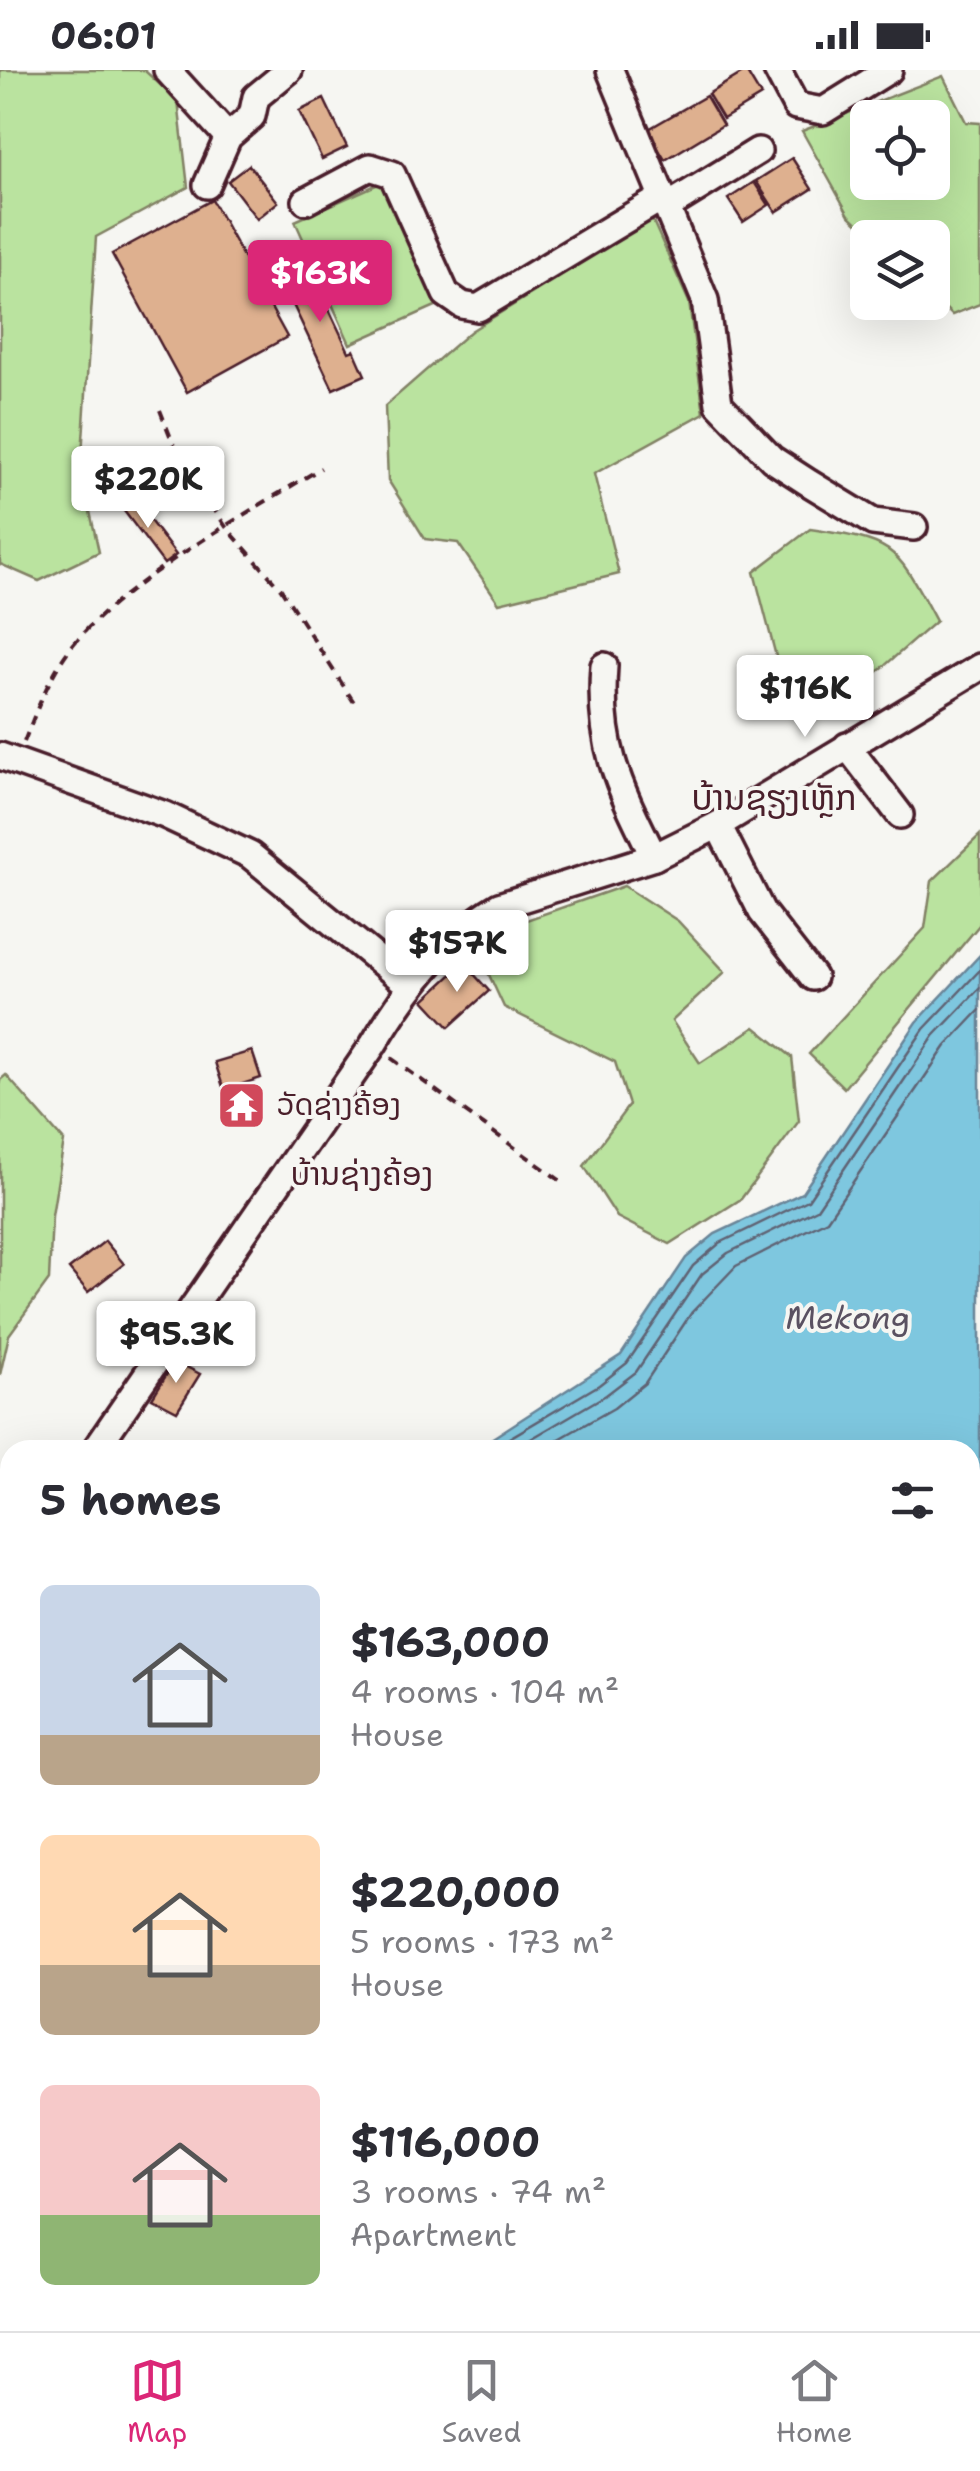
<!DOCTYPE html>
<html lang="en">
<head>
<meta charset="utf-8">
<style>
  :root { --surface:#fff; --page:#f7f7f7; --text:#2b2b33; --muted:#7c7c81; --line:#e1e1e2; --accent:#db2777 }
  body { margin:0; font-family:"Shantell Sans","Noto Sans Lao",sans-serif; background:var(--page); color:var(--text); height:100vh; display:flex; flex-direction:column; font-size:38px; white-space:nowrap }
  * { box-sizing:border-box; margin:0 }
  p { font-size:32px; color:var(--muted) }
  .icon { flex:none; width:55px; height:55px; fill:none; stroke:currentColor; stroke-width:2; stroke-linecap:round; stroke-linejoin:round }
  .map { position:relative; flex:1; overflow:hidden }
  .drawer { position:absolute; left:0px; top:1370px; width:980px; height:892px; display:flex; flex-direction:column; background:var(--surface); border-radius:30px 30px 0 0; box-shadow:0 10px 40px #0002 }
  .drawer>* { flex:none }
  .fabs { position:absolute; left:850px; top:30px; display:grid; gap:20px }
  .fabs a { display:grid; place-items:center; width:100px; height:100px; border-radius:15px; background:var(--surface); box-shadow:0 10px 40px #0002; font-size:50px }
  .price { position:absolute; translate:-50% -85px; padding:0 22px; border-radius:10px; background:#fff; color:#222; font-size:32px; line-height:65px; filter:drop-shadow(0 2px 5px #0008) }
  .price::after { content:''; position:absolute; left:50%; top:60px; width:30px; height:22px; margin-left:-15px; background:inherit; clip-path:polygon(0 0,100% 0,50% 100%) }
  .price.active { background:var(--accent); color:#fff }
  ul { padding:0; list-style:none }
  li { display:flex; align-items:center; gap:30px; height:250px; padding:0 40px }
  li span { display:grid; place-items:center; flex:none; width:280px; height:200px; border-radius:15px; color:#555 }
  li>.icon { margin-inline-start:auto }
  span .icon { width:120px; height:120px; fill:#fffc; stroke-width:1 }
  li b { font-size:42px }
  h2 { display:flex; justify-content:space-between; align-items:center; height:120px; padding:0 40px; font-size:42px }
  .status { display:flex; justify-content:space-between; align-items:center; height:70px; padding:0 50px; background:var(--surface); direction:ltr }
  .status svg { height:28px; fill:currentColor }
  .tab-bar { display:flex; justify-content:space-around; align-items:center; height:140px; border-top:2px solid var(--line); background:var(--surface); font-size:28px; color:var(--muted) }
  .tab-bar a { display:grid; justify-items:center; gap:5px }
  .tab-bar .active { color:var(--accent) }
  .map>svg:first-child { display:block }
  .green { fill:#bae39f; stroke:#828165; stroke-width:2.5; fill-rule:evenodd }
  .water { fill:#7ec7df; stroke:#698497; stroke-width:2.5 }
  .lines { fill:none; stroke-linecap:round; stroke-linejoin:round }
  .shore { stroke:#5f6273; stroke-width:2.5 }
  .ferry { stroke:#5a5161; stroke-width:2.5; stroke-dasharray:12 10; stroke-linecap:butt }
  .building { fill:#deb08f; stroke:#4a1f2b; stroke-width:2.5 }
  .minor-casing { stroke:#4a1f2b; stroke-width:32 }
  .path { stroke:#4a1f2b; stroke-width:4; stroke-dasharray:10 8; stroke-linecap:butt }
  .minor { stroke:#f6f6f2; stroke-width:25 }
  .labels { text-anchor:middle; stroke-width:8; stroke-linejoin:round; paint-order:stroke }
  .poi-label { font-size:30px; fill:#4a1f2b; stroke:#f6f6f2; text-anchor:start }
  .neighbourhood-label { font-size:32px; fill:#4a1f2b; stroke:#f6f6f2 }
  .water-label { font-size:32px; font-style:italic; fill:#5a5161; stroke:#f6f6f2 }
  .quarter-label { font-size:35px; fill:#4a1f2b; stroke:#f6f6f2 }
</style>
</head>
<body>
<div class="status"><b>06:01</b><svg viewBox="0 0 49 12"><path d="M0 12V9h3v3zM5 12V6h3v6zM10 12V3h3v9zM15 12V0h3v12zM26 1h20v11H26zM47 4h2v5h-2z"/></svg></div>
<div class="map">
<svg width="980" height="2261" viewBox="0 0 980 2261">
  <rect width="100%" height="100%" fill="#f6f6f2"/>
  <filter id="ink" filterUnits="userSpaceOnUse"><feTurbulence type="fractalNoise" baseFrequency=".01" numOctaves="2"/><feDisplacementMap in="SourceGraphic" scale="20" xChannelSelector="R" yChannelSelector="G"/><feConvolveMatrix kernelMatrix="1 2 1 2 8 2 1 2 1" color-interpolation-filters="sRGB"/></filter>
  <g filter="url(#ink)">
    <!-- green -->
    <g class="green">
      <path d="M0,0h144l34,31 10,86 -92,50 -15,234 18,81 -60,29 -39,-17z"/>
      <path d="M943,6l23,46 14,1v181l-28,11 -19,-19 -1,-58 -60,-1 -23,-22 -47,-84zM868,48h64v64h-64z"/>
      <path d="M385,111l55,123 -90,40 -55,-123z"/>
      <path d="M652,149l37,83 15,111 -110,61 25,100 -120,29 -41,-60 -33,-4 -37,-59 -3,-74 86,-75z"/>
      <path d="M810,459c87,13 85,16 126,92l-78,68 -37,-24 -43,-1 -24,-92z"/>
      <path d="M980,765v89l-136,164 -35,-34 116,-126 7,-47z"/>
      <path d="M624,816l54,35 47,51 -53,49 28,42 55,-36 37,30 7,64 -58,78 -71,45 -53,-27 -33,-51 45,-61 -14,-43 -111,-55 -26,-56 28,-24z"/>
      <path d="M6,1005l58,66 -12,75 -3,64 -40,55 -9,40v-295z"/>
    </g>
    <!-- water -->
    <path class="water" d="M980,885v1376h-980v-379l10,-11v381h960v-872h-496l147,-95 65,-97 29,-24 87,-41 115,-171z"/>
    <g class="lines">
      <!-- shore -->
      <g class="shore">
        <path d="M489,1380l110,-65 28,-22 66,-97 27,-23 88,-43 116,-171 56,-59"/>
        <path d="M512,1380l94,-55 30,-23 66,-98 26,-21 89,-44 117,-173 46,-48"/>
        <path d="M540,1380l74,-42 31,-25 47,-71 44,-46 91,-46 119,-174 34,-36"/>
      </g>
      <!-- ferry -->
      <g class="ferry">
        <path d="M970,1510l10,-12"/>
        <path d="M970,2006l10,-11"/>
        <path d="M339,2261l7,-9"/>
        <path d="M749,2261l7,-9"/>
      </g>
    </g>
    <!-- building -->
    <g class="building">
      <path d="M746,1l15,25 -38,23 -15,-25z"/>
      <path d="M706,26l17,29 -58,35 -18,-30z"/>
      <path d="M324,29l23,48 -25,12 -23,-48z"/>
      <path d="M792,88l20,31 -36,23 -20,-31z"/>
      <path d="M249,95l29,37 -21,17 -29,-38z"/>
      <path d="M754,112l15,23 -26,17 -15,-23z"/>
      <path d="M212,130l75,137 -100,55 -75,-138z"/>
      <path d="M305,188l44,94 5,-2 11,25 -32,14 -56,-118z"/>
      <path d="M133,428l43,57 -12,9 -43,-57z"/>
      <path d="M464,893l25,28 -40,36 -25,-27z"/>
      <path d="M252,981l9,27 -37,12 -9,-28z"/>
      <path d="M105,1171l19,23 -36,28 -19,-23z"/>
      <path d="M175,1291l25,13 -23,37 -25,-13z"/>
    </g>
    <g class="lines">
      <defs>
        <g id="minor">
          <path d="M167,0l61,67"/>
          <path d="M610,0l95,230 14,104 53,55 37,24 64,39 41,5"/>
          <path d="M777,0l19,36 27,5 66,-41"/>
          <path d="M207,115l21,-48 24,-21 4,-19 33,-27"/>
          <path d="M306,131l64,-34 22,7 54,120 16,11 16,3 185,-111"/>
          <path d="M667,137l91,-56"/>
          <path d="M604,596c-6,81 15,120 50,191"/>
          <path d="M847,676l53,69"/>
          <path d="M0,686l165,59 85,40 159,130"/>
          <path d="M718,755l44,87 51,65"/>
          <path d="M95,1380l278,-405c32,-54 70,-106 126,-139l155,-49 64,-32 262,-158"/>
          <path d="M0,1418l10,6"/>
          <path d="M0,1517l10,-14"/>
        </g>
      </defs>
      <!-- minor casing -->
      <use href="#minor" class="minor-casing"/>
      <!-- path -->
      <g class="path">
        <path d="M160,340l18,46 48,71 55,62 76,118"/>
        <path d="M24,672c12,-31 27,-70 48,-96 53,-66 176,-133 249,-178"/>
        <path d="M391,988l174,126"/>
      </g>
      <!-- minor -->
      <use href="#minor" class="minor"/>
    </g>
  </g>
  <!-- icons -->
  <defs>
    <symbol id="temple-square" viewBox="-11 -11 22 22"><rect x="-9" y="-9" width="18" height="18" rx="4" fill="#d1495b" stroke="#f6f6f2"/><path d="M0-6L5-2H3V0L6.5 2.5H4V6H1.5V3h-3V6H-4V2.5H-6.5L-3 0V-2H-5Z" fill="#fff"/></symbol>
  </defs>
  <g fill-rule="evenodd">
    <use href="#temple-square" x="214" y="1008" width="55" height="55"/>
  </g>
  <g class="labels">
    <!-- poi labels -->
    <g class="poi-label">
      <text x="277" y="1045">ວັດຊ່າງຄ້ອງ</text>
    </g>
    <!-- neighbourhood labels -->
    <g class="neighbourhood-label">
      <text x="362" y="1115">ບ້ານຊ່າງຄ້ອງ</text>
    </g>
    <!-- water labels -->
    <g class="water-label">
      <text x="848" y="1259">Mekong</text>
    </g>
    <!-- quarter labels -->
    <g class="quarter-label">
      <text x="774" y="740">ບ້ານຊຽງເຫຼັກ</text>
    </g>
  </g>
</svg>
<div class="fabs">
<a><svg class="icon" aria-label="locate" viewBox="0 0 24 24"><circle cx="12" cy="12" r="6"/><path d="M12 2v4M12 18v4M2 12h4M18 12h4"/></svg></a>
<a><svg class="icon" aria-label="layers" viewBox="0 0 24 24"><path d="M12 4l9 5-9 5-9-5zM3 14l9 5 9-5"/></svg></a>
</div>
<b class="price active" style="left:320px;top:255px">$163K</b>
<b class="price" style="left:148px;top:461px">$220K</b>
<b class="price" style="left:805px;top:670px">$116K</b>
<b class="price" style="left:457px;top:925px">$157K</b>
<b class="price" style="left:176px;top:1316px">$95.3K</b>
<section class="drawer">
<h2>5 homes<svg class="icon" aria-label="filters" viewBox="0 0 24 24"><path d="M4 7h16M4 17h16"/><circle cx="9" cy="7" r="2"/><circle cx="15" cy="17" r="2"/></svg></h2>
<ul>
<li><span style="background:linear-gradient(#c9d6e8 75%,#b9a48a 0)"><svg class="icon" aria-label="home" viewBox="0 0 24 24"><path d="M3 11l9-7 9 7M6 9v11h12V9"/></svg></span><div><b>$163,000</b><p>4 rooms · 104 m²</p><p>House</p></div></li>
<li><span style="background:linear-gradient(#ffd9b3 65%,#b9a48a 0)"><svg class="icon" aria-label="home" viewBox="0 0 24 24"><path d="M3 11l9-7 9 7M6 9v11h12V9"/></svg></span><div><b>$220,000</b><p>5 rooms · 173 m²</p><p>House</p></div></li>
<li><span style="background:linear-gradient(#f6c9c9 65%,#8fb573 0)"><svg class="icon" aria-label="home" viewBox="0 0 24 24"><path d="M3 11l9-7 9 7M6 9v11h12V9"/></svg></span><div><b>$116,000</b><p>3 rooms · 74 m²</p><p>Apartment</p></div></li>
</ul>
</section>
</div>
<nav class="tab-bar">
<a class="active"><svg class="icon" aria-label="map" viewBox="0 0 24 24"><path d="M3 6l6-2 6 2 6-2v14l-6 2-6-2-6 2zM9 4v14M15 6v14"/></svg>Map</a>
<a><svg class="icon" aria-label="saved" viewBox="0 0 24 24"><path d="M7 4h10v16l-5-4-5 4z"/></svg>Saved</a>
<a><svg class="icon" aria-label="home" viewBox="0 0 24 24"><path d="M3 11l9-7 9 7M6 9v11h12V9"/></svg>Home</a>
</nav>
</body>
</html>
